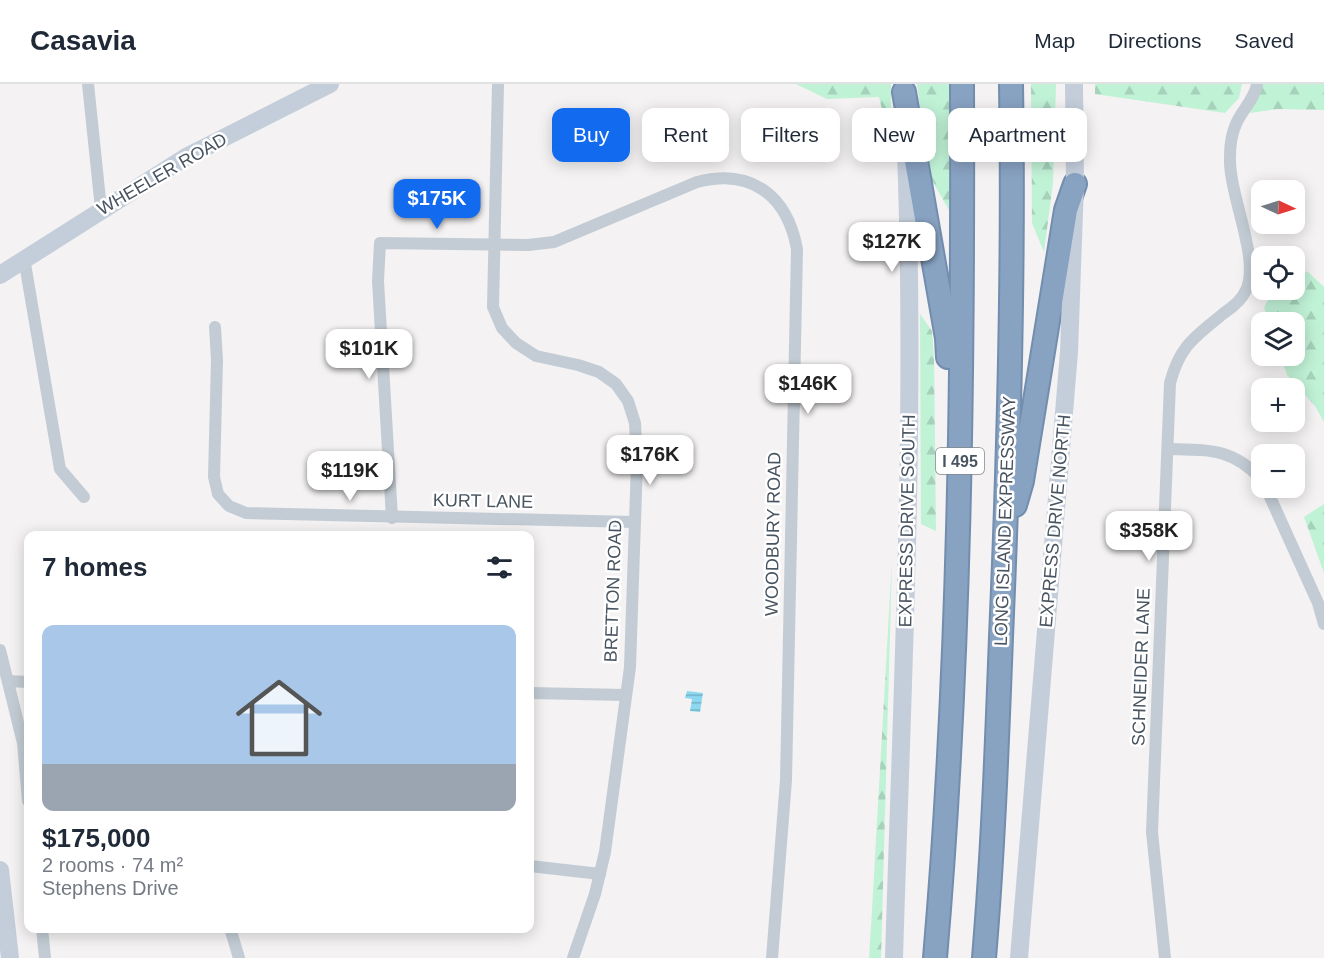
<!DOCTYPE html>
<html lang="en">
<head>
<meta charset="utf-8">
<style>
  :root { --surface:#fff; --page:#f2f2f3; --text:#1f2937; --muted:#747a83; --line:#e0e1e3; --accent:#126aef }
  body { margin:0; font-family:Helvetica,sans-serif; background:var(--page); color:var(--text); height:100vh; display:flex; flex-direction:column; font-size:22px; white-space:nowrap }
  * { box-sizing:border-box; margin:0 }
  p { font-size:20px; color:var(--muted) }
  .icon { flex:none; width:33px; height:33px; fill:none; stroke:currentColor; stroke-width:2; stroke-linecap:round; stroke-linejoin:round }
  .map { position:relative; flex:1; overflow:hidden }
  .side { position:absolute; left:24px; top:447px; width:510px; height:402px; display:flex; flex-direction:column; background:var(--surface); border-radius:12px; box-shadow:0 3px 15px #0003 }
  .side>* { flex:none }
  .guide { position:absolute; left:552px; top:24px; width:570px; height:54px; display:flex; gap:12px }
  .needle { width:39px; rotate:94deg }
  .fabs { position:absolute; left:1251px; top:96px; display:grid; gap:12px }
  .fabs a { display:grid; place-items:center; width:54px; height:54px; border-radius:12px; background:var(--surface); box-shadow:0 3px 15px #0003; font-size:30px }
  .price { position:absolute; translate:-50% -51px; padding:0 14px; border-radius:12px; background:#fff; color:#222; font-size:20px; line-height:39px; filter:drop-shadow(0 2px 3px #0008) }
  .price::after { content:''; position:absolute; left:50%; top:36px; width:18px; height:14px; margin-left:-9px; background:inherit; clip-path:polygon(0 0,100% 0,50% 100%) }
  .price.current { background:var(--accent); color:#fff }
  ul { padding:0; list-style:none }
  li { display:grid; align-content:center; gap:12px; height:318px; padding:0 18px }
  li+li { border-top:2px solid var(--line) }
  li span { display:grid; place-items:center; height:186px; border-radius:12px; color:#555 }
  li>.icon { margin-inline-start:auto }
  span .icon { width:108px; height:108px; fill:#fffc; stroke-width:1 }
  li b { font-size:26px }
  h2 { display:flex; justify-content:space-between; align-items:center; height:72px; padding:0 18px; font-size:26px }
  .chip { padding:0 21px; border-radius:12px; background:var(--surface); box-shadow:0 3px 15px #0003; font-size:21px; line-height:54px }
  .chip.current { background:var(--accent); color:#fff }
  header { display:flex; align-items:center; gap:36px; box-sizing:border-box; height:84px; padding:0 30px; background:var(--surface); border-bottom:2px solid var(--line) }
  header strong { font-size:28px }
  nav { display:flex; gap:33px; margin-inline-start:auto; font-size:21px }
  .map>svg:first-child { display:block }
  .forest { fill:url(#forest-firs) }
  .water { fill:url(#water-rules) }
  .lines { fill:none; stroke-linecap:round; stroke-linejoin:round }
  .motorway-casing { stroke:#738dae; stroke-width:26 }
  .minor { stroke:#c3ccd4; stroke-width:12 }
  .secondary { stroke:#c4cedb; stroke-width:18 }
  .motorway { stroke:#88a2c2; stroke-width:22 }
  .labels { text-anchor:middle; stroke-width:5; stroke-linejoin:round; paint-order:stroke }
  .shield { fill:#fff; stroke:#808790; stroke-width:1.5 }
  .shield-label { font-size:16px; font-weight:bold; fill:#495461 }
  .street-label { font-size:18px; fill:#495461; stroke:#fff }
</style>
</head>
<body>
<header>
<strong>Casavia</strong>
<nav><a>Map</a><a>Directions</a><a>Saved</a></nav>
</header>
<div class="map">
<svg width="1324" height="874" viewBox="0 0 1324 874">
  <defs>
    <pattern id="forest-firs" width="22" height="20" patternUnits="userSpaceOnUse" patternTransform="scale(1.5)"><rect width="22" height="20" fill="#c0f2d6"/><path d="M5 1l3.5 6h-7zM16 11l3.5 6h-7z" fill="#a6d1ba"/></pattern>
    <pattern id="water-rules" width="6" height="5" patternUnits="userSpaceOnUse" patternTransform="scale(1.5)"><rect width="6" height="5" fill="#8cd8f1"/><path d="M0 2.5h6" fill="none" stroke="#74b2c7"/></pattern>
  </defs>
  <rect width="100%" height="100%" fill="#f4f2f2"/>
  <!-- forest -->
  <g class="forest">
    <path d="M796,0h95v63l-12,-50 -52,2z"/>
    <path d="M917,0h32l1,128 -21,-37z"/>
    <path d="M1031,0h25l-3,99 -9,69 -12,-29z"/>
    <path d="M1095,0h147l-3,14 -14,15 -130,-19z"/>
    <path d="M1262,0h62v26l-47,-1 -27,4z"/>
    <path d="M1295,186l13,2 16,15v135l-9,-16 -28,-31 -6,-19h13v-34h-25l-5,-14 9,-18h21z"/>
    <path d="M920,230l12,17 2,27 2,173 -15,-7z"/>
    <path d="M1324,420v69l-20,-56z"/>
    <path d="M892,476l-11,398h-12l3,-48z"/>
  </g>
  <!-- water -->
  <path class="water" d="M687,607l16,2 -3,19 -10,-1 2,-12 -7,-1z"/>
  <g class="lines">
    <defs>
      <g id="motorway">
        <path d="M904,8l43,246 1,19"/>
        <path d="M1015,421l7,-24 44,-271 9,-26"/>
        <path d="M935,874c25,-290 28,-583 27,-874"/>
        <path d="M984,874c9,-107 13,-214 17,-321 8,-184 13,-369 10,-553"/>
      </g>
    </defs>
    <!-- motorway casing -->
    <use href="#motorway" class="motorway-casing"/>
    <!-- minor -->
    <g class="minor">
      <path d="M88,0l13,125"/>
      <path d="M498,0l-5,223 9,21 14,15 20,13 42,9 21,7 17,12 12,17 7,22 2,40 -7,204 -25,185 -10,42 -22,64"/>
      <path d="M24,174l36,211 24,28"/>
      <path d="M215,243l2,33 -3,117 4,17 11,12 17,7 387,9"/>
      <path d="M1169,365c40,1 64,-1 93,31"/>
      <path d="M1266,404l52,115 6,21"/>
      <path d="M392,434l-14,-237 2,-38 148,2 26,-3 143,-60c54,-14 90,13 100,67l-11,531 -14,178"/>
      <path d="M0,566l23,93 5,58"/>
      <path d="M8,597l20,1"/>
      <path d="M530,609l95,2"/>
      <path d="M530,782l70,8"/>
      <path d="M42,844l3,30"/>
      <path d="M230,844l9,30"/>
      <path d="M1165,874l-13,-126 18,-449c10,-38 25,-46 54,-70 9,-6 18,-13 22,-23 15,-31 -18,-96 -16,-134 0,-10 2,-23 6,-32 5,-13 19,-25 21,-40"/>
    </g>
    <!-- secondary -->
    <g class="secondary">
      <path d="M0,191l186,-118 144,-73"/>
      <path d="M0,786l10,88"/>
      <path d="M894,874c8,-268 22,-537 12,-805"/>
      <path d="M1019,874l50,-606 6,-168 -1,-100"/>
    </g>
    <!-- motorway -->
    <use href="#motorway" class="motorway"/>
  </g>
  <g class="labels">
    <!-- shield labels -->
    <rect class="shield" x="936" y="364" width="48" height="26" rx="4.5"/>
    <g class="shield-label">
      <text x="960" y="383">I 495</text>
    </g>
    <!-- street labels -->
    <g class="street-label">
      <text transform="translate(162 90) rotate(-30)" y="6">WHEELER ROAD</text>
      <text transform="translate(483 417) rotate(1)" y="6">KURT LANE</text>
      <text transform="translate(907 437) rotate(-89)" y="6">EXPRESS DRIVE SOUTH</text>
      <text transform="translate(1005 437) rotate(-88)" y="6">LONG ISLAND EXPRESSWAY</text>
      <text transform="translate(1055 437) rotate(-85)" y="6">EXPRESS DRIVE NORTH</text>
      <text transform="translate(773 450) rotate(-89)" y="6">WOODBURY ROAD</text>
      <text transform="translate(613 507) rotate(-88)" y="6">BRETTON ROAD</text>
      <text transform="translate(1141 583) rotate(-88)" y="6">SCHNEIDER LANE</text>
    </g>
  </g>
</svg>
<div class="fabs">
<a><svg class="needle" viewBox="-14 -14 28 28"><path d="M0-13l5 13h-10z" fill="#e53935"/><path d="M0 13l5-13h-10z" fill="#747a83"/></svg></a>
<a><svg class="icon" aria-label="locate" viewBox="0 0 24 24"><circle cx="12" cy="12" r="6"/><path d="M12 2v4M12 18v4M2 12h4M18 12h4"/></svg></a>
<a><svg class="icon" aria-label="layers" viewBox="0 0 24 24"><path d="M12 4l9 5-9 5-9-5zM3 14l9 5 9-5"/></svg></a>
<a>+</a>
<a>−</a>
</div>
<b class="price current" style="left:437px;top:146px">$175K</b>
<b class="price" style="left:892px;top:189px">$127K</b>
<b class="price" style="left:369px;top:296px">$101K</b>
<b class="price" style="left:808px;top:331px">$146K</b>
<b class="price" style="left:650px;top:402px">$176K</b>
<b class="price" style="left:350px;top:418px">$119K</b>
<b class="price" style="left:1149px;top:478px">$358K</b>
<div class="guide">
<a class="chip current">Buy</a>
<a class="chip">Rent</a>
<a class="chip">Filters</a>
<a class="chip">New</a>
<a class="chip">Apartment</a>
</div>
<section class="side">
<h2>7 homes<svg class="icon" aria-label="filters" viewBox="0 0 24 24"><path d="M4 7h16M4 17h16"/><circle cx="9" cy="7" r="2"/><circle cx="15" cy="17" r="2"/></svg></h2>
<ul>
<li><span style="background:linear-gradient(#a9c7e8 75%,#9aa5b1 0)"><svg class="icon" aria-label="home" viewBox="0 0 24 24"><path d="M3 11l9-7 9 7M6 9v11h12V9"/></svg></span><div><b>$175,000</b><p>2 rooms · 74 m²</p><p>Stephens Drive</p></div></li>
</ul>
</section>
</div>
</body>
</html>
